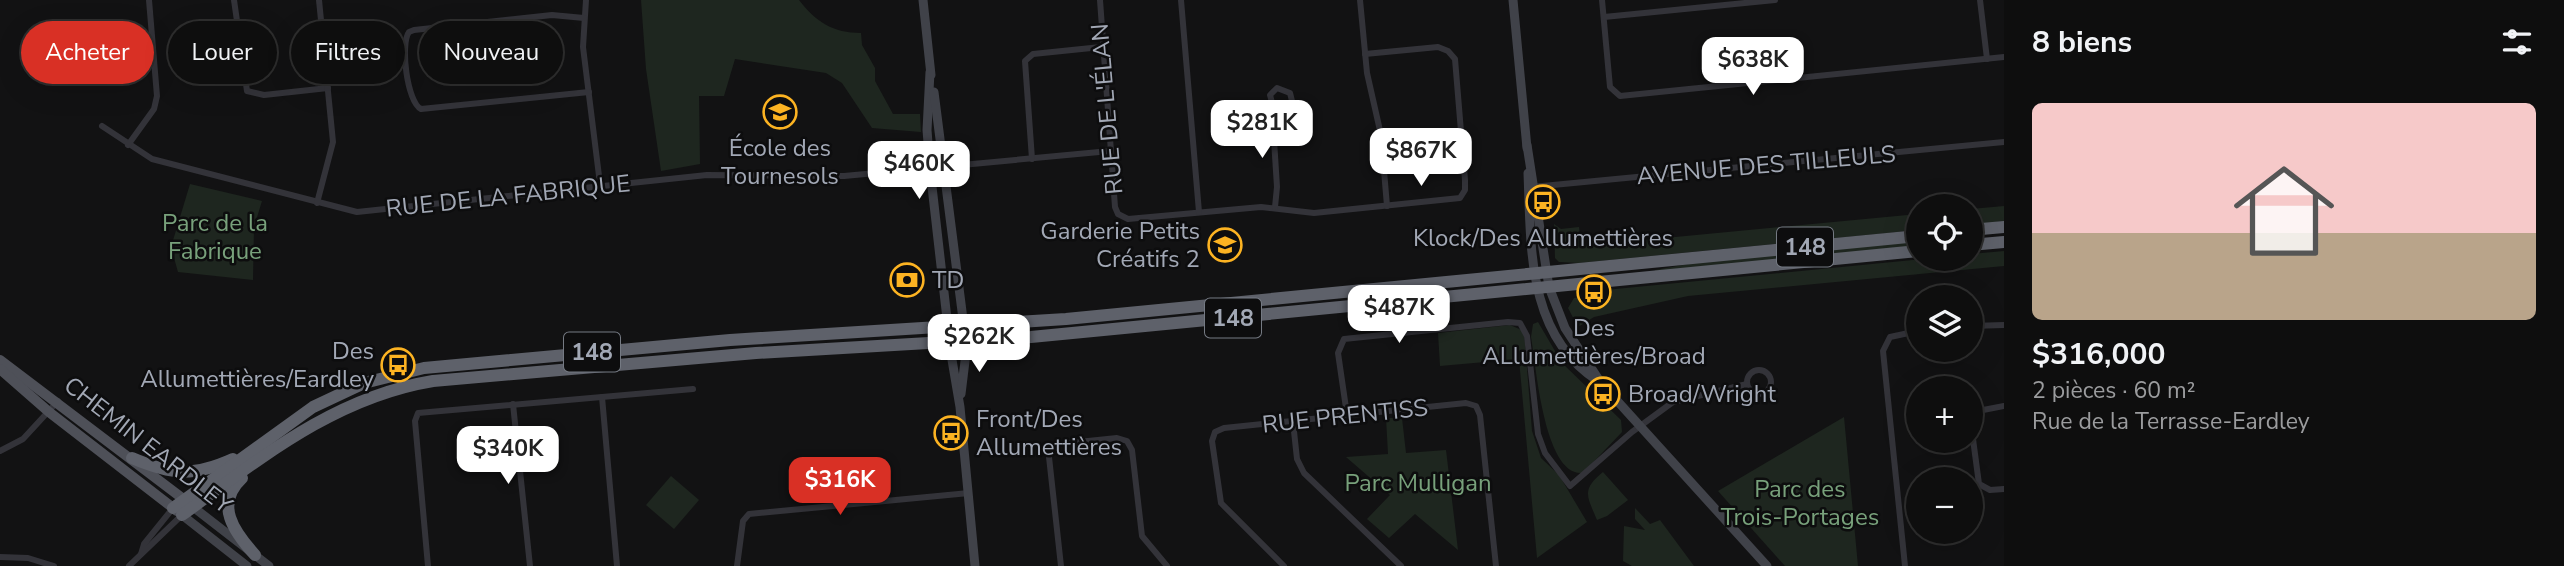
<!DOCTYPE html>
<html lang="fr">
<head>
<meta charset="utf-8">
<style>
  :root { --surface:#0e0e0e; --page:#1c1c1c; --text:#f1f3f6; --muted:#9b9c9e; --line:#2e2e2e; --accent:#d93025 }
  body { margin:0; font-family:"Nunito Sans",sans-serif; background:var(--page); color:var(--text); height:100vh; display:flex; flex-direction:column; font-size:26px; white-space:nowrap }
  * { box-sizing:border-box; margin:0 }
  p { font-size:23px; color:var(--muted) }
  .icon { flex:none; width:38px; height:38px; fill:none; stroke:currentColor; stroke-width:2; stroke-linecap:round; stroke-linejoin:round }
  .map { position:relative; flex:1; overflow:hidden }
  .details { display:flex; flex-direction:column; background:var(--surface); width:560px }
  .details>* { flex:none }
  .top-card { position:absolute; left:21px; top:21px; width:665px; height:63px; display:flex; gap:14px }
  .controls { position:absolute; left:1906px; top:194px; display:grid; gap:14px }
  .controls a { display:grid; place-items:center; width:77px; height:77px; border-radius:50%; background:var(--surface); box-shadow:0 7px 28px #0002,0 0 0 2px var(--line); font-size:35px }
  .price { position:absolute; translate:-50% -60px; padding:0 16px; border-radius:14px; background:#fff; color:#222; font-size:23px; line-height:46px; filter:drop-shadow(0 2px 4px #0008) }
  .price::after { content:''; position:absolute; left:50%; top:42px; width:21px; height:16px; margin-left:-10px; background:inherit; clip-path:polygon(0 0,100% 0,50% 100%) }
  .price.on { background:var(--accent); color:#fff }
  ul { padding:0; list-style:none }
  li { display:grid; align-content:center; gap:14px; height:371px; padding:0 28px }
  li+li { border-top:2px solid var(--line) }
  li span { display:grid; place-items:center; height:217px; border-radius:10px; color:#555 }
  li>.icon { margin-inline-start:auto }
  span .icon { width:126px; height:126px; fill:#fffc; stroke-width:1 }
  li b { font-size:30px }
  h2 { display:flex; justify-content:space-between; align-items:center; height:84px; padding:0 28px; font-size:30px }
  .pill { padding:0 24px; border-radius:32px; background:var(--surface); box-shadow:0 7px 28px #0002,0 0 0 2px var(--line); font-size:24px; line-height:63px }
  .pill.on { background:var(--accent); color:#fff }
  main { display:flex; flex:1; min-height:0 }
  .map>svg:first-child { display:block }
  .green { fill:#1e261f }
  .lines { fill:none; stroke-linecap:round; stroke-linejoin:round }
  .street { stroke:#333339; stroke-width:6 }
  .secondary { stroke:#404249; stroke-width:9 }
  .primary { stroke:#4e5058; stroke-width:10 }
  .highway { stroke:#5e616a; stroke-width:12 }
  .labels { text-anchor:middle; stroke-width:5; stroke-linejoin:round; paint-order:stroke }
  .shield { fill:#0d0d0e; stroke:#757a83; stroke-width:2 }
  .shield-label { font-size:23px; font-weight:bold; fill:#a2a8b5 }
  .street-label { font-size:24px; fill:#a2a8b5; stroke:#0d0d0e }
  .poi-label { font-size:24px; fill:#a2a8b5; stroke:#0d0d0e }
  .park-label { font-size:24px; fill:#78a17b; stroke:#0d0d0e }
</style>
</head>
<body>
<main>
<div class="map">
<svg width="2004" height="566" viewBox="0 0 2004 566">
  <rect width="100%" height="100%" fill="#121213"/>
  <!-- green -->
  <g class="green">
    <path d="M641,0h158c17,22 34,33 62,33l1,12 13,23v13l18,33h27l1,18 -49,-4 -30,-45 -16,-10 -91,-14 -11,37h-25l1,68 -39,7 -15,-102z"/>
    <path d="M190,184l72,17 -8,26 -1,53 -75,-8 -7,-25z"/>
    <path d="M2004,206v15l-33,4v-16z"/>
    <path d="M1918,214v16l-339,33 -20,-1 -4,-4 -1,-34 7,5 18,-2 2,19z"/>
    <path d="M1918,240v7l-263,26v-3l56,-10z"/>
    <path d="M2004,251v15l-316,30 -94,21 -16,10 -10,-19 6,-10 22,-4 -1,-3 328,-32h47l1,-5z"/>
    <path d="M1538,322l24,41 59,57 1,12 -39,41c-39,4 -47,-108 -52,-136l2,-13z"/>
    <path d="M1510,325l14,6 8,100 9,27 18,17 28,47 -50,36 -18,-199 -79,7 -2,-33z"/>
    <path d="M1844,417l14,149h-73l-67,-75z"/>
    <path d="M1386,418h16l4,35 40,-3 12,100 -43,-36 -26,24 -22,-19 23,-24 -44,-38 42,-3z"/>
    <path d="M1603,472l25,28 -21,16 -10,4c-10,-24 -16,-30 6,-48z"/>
    <path d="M671,476l28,24 -25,29 -28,-24z"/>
    <path d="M1635,508l15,16 10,-4 34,46h-62l-9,-5 1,-35 21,4 -10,-11z"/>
  </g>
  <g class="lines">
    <!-- street -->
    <g class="street">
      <path d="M234,0l13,91 17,4 64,-7"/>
      <path d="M586,0l-3,47 17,137"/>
      <path d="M1100,0l15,207 3,7 10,5 133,-12 53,6 146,-15 5,-8v-10l-10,-121 -7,-8 -10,-4 -73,7"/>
      <path d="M1181,0l18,212"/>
      <path d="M1360,0l7,73 14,62 6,71"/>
      <path d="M1602,0l8,87 10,9 384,-39"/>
      <path d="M1980,0l7,59"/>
      <path d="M1604,17l171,-17"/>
      <path d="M584,18l-32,-3 -138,15 -5,2c-9,12 -2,70 12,77l168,-17"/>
      <path d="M1275,114l-5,-19 7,-7 13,5 2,8 -17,13 -2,10 4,63 -2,20"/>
      <path d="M102,126l50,33 205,53 350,-37 137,1 266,-25"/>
      <path d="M128,145l26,-36 3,-13 -8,-96"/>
      <path d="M1032,159l-7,-98 8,-7 68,-7"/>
      <path d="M1532,187l472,-45"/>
      <path d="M317,203l16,-61 -14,-142"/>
      <path d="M1970,326l34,-1"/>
      <circle cx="1759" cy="382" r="12"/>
      <path d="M602,397l15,169"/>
      <path d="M513,404l17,162"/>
      <path d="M2004,406l-26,5 -7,13 8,60 11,6 14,-1"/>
      <path d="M1347,415l-9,-62 6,-14 164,-17 12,1 7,13 11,98 7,19 25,33 62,-54 41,-30 74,-18"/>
      <path d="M1293,422l4,37 7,14 97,93"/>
      <path d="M0,451l23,-12 35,-38"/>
      <path d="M141,554l3,-10 29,-36"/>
      <path d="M0,557l28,1 26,8"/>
      <path d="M129,566l53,-51"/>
      <path d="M428,566l-13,-145 3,-8 275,-24"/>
      <path d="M737,566l6,-45 6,-7 220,-21"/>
      <path d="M1061,566l-12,-109 2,-8 8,-5 58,-6 10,3 5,9 10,86 25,30"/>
      <path d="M1284,566l-63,-63 -9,-62 3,-9 9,-4 242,-25 10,3 4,9 16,151"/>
      <path d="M1905,566l-22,-215 7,-14 28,-6"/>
    </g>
    <!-- secondary -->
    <g class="secondary">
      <path d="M923,0l8,75"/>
      <path d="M1513,0l14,148"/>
      <path d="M930,72l-3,58 3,39 21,185 9,53 15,159"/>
      <path d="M934,92l30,235 2,26 -5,41"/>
      <path d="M1527,145l22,142 16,41 36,55 166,183"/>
      <path d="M1528,173c3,75 -1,162 70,208"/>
      <path d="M193,507l76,59"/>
      <path d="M182,515l65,51"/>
    </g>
    <!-- primary -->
    <g class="primary">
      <path d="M0,360l190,144"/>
      <path d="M0,369l49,43 128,99"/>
    </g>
    <!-- highway -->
    <g class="highway">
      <path d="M1970,230l34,-3"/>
      <path d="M1970,245l34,-3"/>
      <path d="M132,458c40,17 61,19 101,1"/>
      <path d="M242,478c-28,26 -8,54 13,77"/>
      <path d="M173,508l140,-101 51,-24 60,-15 306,-28 336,-21 852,-83"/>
      <path d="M182,515c79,-57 153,-118 251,-134l323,-28 275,-16 887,-86"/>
    </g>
  </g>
  <!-- icons -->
  <defs>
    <symbol id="school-ring" viewBox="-11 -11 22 22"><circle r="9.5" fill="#0d0d0e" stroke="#fcb322" stroke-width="1.5"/><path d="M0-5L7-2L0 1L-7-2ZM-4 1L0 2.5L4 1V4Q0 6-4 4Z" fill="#fcb322"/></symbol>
    <symbol id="bus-ring" viewBox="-11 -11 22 22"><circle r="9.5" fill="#0d0d0e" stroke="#fcb322" stroke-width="1.5"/><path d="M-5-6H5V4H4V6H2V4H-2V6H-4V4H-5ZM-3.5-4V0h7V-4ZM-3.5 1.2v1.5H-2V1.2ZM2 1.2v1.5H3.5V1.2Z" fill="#fcb322"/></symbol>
    <symbol id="bank-ring" viewBox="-11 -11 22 22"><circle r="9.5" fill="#0d0d0e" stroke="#fcb322" stroke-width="1.5"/><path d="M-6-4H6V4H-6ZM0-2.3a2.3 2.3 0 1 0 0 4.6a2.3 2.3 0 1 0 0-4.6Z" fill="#fcb322"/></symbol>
  </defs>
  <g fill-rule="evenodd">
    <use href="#school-ring" x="761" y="93" width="38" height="38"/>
    <use href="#bus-ring" x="1524" y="183" width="38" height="38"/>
    <use href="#school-ring" x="1206" y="226" width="38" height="38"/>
    <use href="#bank-ring" x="888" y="261" width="38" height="38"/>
    <use href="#bus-ring" x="1575" y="273" width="38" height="38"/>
    <use href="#bus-ring" x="379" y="346" width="38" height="38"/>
    <use href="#bus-ring" x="1584" y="375" width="38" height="38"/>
    <use href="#bus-ring" x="932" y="414" width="38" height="38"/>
  </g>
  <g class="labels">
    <!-- shield labels -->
    <g class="shield">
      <rect x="1777" y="227.5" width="56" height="39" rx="5"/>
      <rect x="1205" y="298.5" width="56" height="39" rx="5"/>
      <rect x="564" y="332.5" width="56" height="39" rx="5"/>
    </g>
    <g class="shield-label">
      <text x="1805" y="255">148</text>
      <text x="1233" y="326">148</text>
      <text x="592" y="360">148</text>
    </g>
    <!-- street labels -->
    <g class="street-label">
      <text transform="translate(1107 109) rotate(-95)" y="8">RUE DE L'ÉLAN</text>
      <text transform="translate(1766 165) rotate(-5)" y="8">AVENUE DES TILLEULS</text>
      <text transform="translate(508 196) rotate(-6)" y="8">RUE DE LA FABRIQUE</text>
      <text transform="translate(1345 416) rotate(-6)" y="8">RUE PRENTISS</text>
      <text transform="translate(148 445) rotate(38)" y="8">CHEMIN EARDLEY</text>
    </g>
    <!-- poi labels -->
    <g class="poi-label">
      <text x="780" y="156">École des<tspan x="780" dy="28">Tournesols</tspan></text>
      <text x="1200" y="239" text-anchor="end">Garderie Petits<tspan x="1200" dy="28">Créatifs 2</tspan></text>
      <text x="1543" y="246">Klock/Des Allumettières</text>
      <text x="932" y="288" text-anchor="start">TD</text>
      <text x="1594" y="336">Des<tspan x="1594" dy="28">ALlumettières/Broad</tspan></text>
      <text x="374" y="359" text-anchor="end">Des<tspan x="374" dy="28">Allumettières/Eardley</tspan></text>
      <text x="1628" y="402" text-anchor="start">Broad/Wright</text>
      <text x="976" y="427" text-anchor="start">Front/Des<tspan x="976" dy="28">Allumettières</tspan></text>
    </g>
    <!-- park labels -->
    <g class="park-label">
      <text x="215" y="231">Parc de la<tspan x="215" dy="28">Fabrique</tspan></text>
      <text x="1418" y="491">Parc Mulligan</text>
      <text x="1800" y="497">Parc des<tspan x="1800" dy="28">Trois-Portages</tspan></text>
    </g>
  </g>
</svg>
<div class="controls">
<a><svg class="icon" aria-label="locate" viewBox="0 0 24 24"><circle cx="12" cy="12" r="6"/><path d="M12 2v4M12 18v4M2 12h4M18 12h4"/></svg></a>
<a><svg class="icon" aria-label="layers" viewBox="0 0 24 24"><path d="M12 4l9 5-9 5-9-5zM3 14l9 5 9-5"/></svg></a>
<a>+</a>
<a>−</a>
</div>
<b class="price" style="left:1753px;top:97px">$638K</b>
<b class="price" style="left:1262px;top:160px">$281K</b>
<b class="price" style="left:1421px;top:188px">$867K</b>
<b class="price" style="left:919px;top:201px">$460K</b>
<b class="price" style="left:1399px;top:345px">$487K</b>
<b class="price" style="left:979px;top:374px">$262K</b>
<b class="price" style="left:508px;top:486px">$340K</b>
<b class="price on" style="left:840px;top:517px">$316K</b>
<div class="top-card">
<a class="pill on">Acheter</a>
<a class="pill">Louer</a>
<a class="pill">Filtres</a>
<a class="pill">Nouveau</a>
</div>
</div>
<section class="details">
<h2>8 biens<svg class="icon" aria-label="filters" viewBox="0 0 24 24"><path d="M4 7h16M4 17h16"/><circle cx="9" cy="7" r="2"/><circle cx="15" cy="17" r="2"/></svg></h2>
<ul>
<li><span style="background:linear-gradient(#f6c9c9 60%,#b9a48a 0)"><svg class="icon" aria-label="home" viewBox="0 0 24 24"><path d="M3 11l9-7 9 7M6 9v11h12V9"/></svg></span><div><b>$316,000</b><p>2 pièces · 60 m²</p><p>Rue de la Terrasse-Eardley</p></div></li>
</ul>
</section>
</main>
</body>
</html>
